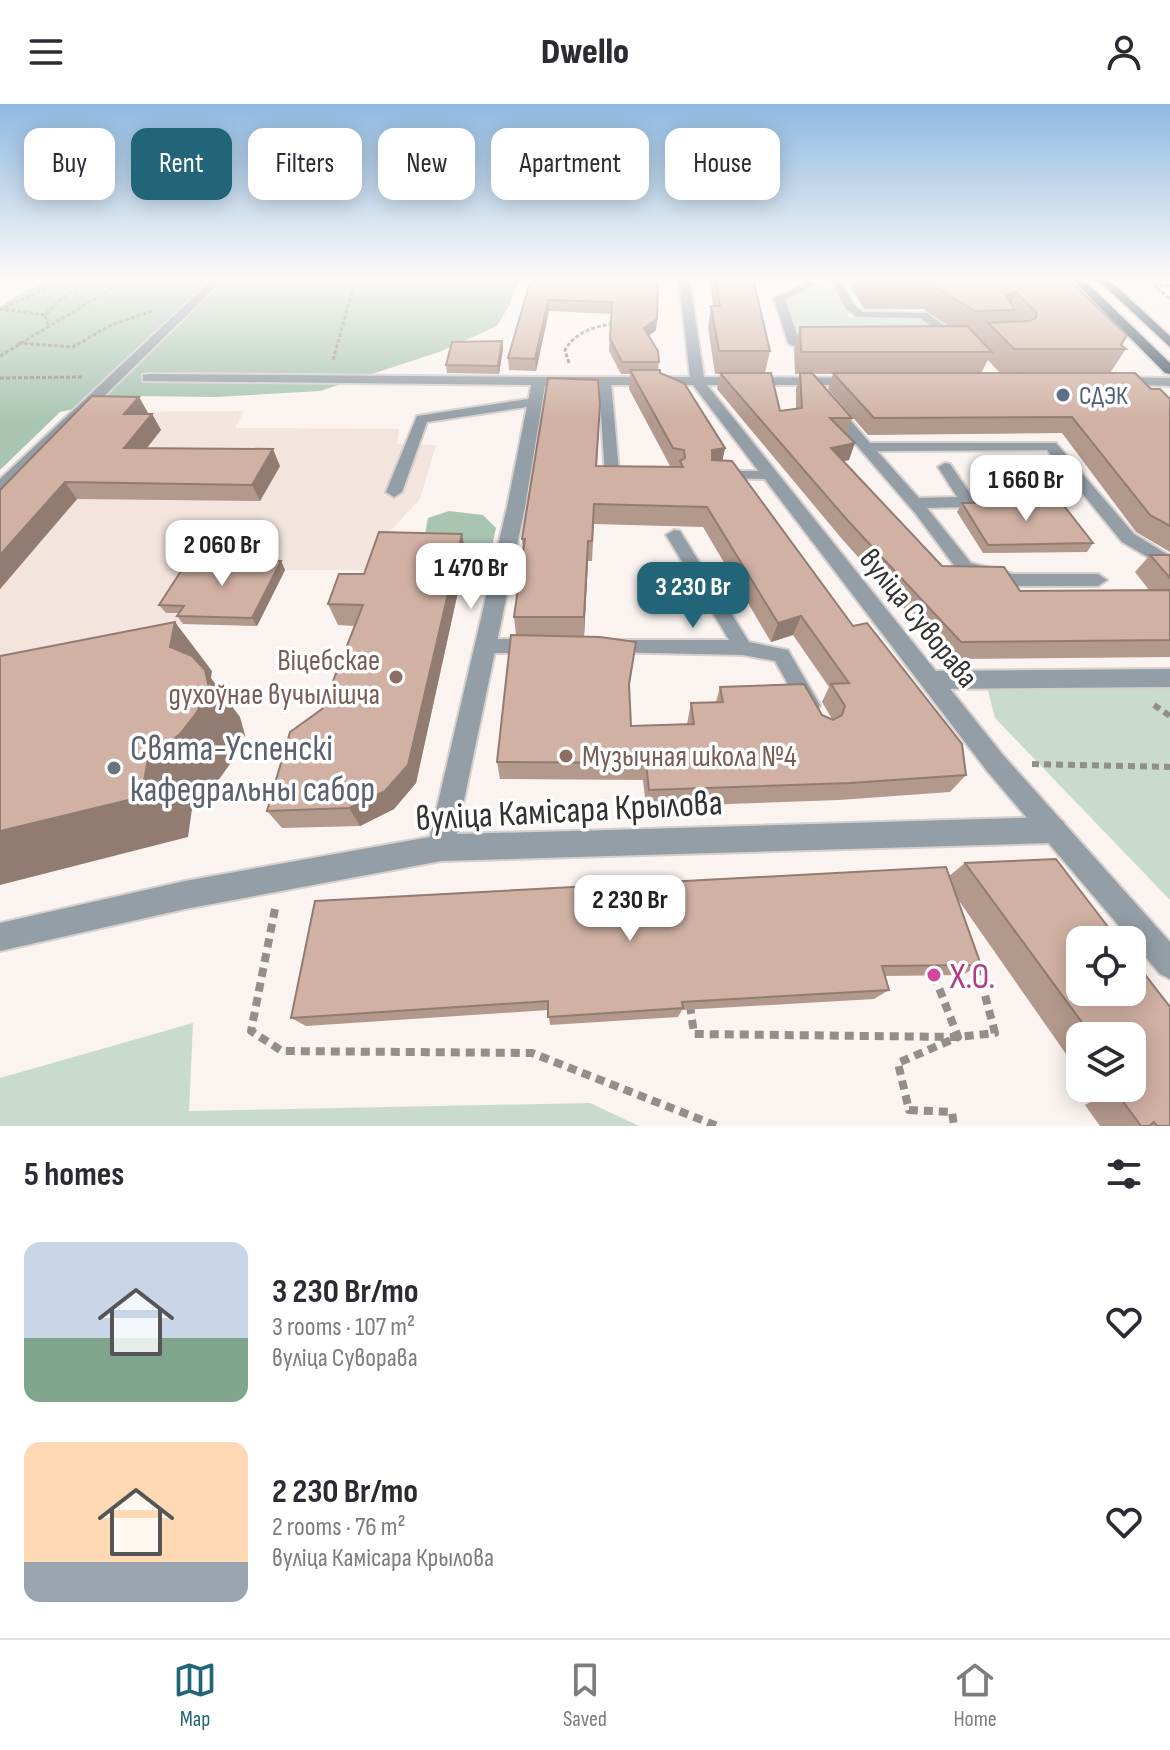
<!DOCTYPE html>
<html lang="en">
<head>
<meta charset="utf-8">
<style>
  :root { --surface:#fff; --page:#f7f7f7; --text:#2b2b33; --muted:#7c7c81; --line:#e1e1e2; --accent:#226578 }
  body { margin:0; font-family:"Sofia Sans Condensed",sans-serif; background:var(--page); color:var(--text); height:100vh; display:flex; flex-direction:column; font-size:30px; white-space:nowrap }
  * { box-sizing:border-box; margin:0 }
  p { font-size:26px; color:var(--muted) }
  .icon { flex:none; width:44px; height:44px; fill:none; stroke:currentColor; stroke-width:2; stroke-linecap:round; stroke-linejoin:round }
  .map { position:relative; height:1022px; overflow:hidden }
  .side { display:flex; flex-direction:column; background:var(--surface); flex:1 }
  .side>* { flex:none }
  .banner { position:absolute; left:24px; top:24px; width:1122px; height:72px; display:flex; gap:16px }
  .controls { position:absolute; left:1066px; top:822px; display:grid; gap:16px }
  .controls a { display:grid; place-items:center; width:80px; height:80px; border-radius:16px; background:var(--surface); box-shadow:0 4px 20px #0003; font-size:40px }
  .price { position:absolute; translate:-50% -68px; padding:0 18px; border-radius:16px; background:#fff; color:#222; font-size:26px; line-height:52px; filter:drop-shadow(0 2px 4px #0008) }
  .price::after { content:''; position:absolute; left:50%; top:48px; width:24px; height:18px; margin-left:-12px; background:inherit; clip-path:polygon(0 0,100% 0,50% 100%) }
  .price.on { background:var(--accent); color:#fff }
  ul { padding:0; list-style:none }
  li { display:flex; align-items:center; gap:24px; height:200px; padding:0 24px }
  li span { display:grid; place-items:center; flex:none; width:224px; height:160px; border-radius:16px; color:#555 }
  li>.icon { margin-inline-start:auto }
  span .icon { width:96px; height:96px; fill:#fffc; stroke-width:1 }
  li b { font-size:34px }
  h2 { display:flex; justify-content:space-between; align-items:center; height:96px; padding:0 24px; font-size:34px }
  .tag { padding:0 28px; border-radius:16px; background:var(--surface); box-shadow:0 4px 20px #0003; font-size:28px; line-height:72px }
  .tag.on { background:var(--accent); color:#fff }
  header { display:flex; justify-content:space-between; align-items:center; height:104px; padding:0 24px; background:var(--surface); font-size:36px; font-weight:800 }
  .menu { display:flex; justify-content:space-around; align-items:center; height:112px; border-top:2px solid var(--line); background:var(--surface); font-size:22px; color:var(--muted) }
  .menu a { display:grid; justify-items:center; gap:4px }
  .menu .on { color:var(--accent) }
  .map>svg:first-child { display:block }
  .built { fill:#f3e4de }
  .green { fill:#c8dbcd }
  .forest { fill:#a8c5b1 }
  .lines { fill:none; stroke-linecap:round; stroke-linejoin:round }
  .service-casing { stroke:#d6d0cd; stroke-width:4 }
  .pedestrian-casing { stroke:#d6d0cd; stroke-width:4 }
  .minor-casing { stroke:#d6d0cd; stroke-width:4 }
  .primary-casing { stroke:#d6d0cd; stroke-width:4 }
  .path-far2 { stroke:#928e8b; stroke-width:3; stroke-dasharray:4 2; stroke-linecap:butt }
  .path-far1 { stroke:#928e8b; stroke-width:6; stroke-dasharray:7 5; stroke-linecap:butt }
  .path { stroke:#928e8b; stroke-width:8; stroke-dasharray:9 6; stroke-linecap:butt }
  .service { fill:#939ea7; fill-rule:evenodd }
  .pedestrian { fill:#939ea7; fill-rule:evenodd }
  .minor { fill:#939ea7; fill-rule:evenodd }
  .primary { fill:#445867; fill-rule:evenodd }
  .wall { fill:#b3988c; fill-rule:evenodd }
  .shaded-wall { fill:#927c72 }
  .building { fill:#d0b1a3; stroke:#927c72; stroke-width:2 }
  .service-dot { fill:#5c6f8a; stroke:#fff; stroke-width:3 }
  .education-dot { fill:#8d6e63; stroke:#fff; stroke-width:3 }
  .worship-dot { fill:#6b7280; stroke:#fff; stroke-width:3 }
  .hotel-dot { fill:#d1479c; stroke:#fff; stroke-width:3 }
  .labels { text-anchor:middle; stroke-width:7; stroke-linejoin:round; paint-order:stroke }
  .far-service-label { font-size:26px; fill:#4e5e75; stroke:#fff; text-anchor:start }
  .street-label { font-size:30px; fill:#343230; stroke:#fff }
  .education-label { font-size:30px; fill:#785e54; stroke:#fff; text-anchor:end }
  .near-worship-label { font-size:36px; fill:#5b616d; stroke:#fff; text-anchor:start }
  .near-street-label { font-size:36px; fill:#343230; stroke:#fff }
  .near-hotel-label { font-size:36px; fill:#b23c85; stroke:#fff; text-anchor:start }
</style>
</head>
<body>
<header><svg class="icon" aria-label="menu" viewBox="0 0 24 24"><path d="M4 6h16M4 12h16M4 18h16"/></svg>Dwello<svg class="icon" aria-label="person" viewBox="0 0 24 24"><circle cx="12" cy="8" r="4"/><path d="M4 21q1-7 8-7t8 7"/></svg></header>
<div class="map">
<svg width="1170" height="1022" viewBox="0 0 1170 1022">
  <rect width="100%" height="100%" fill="#faf3f0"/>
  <!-- built -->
  <path class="built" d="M244,307l-9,17 164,1 -2,15 39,1 -16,54 -41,44 -12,27h-82l-28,56 -74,-2 -183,56v-159l102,-109z"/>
  <!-- green -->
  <g class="green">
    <path d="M814,183l23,1 12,29 72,1 24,22h-138l-12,-6 -12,-36z"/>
    <path d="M983,567l187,2v227l-175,-182z"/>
    <path d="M193,919l-4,88 401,-8 49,23h-639v-48z"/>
  </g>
  <!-- forest -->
  <g class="forest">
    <path d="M64,174h456l-10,26 -13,22 -58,26 -119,39 -104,6 -85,-1 -71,16 -60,58v-163l24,-16z"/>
    <path d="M449,407l34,4 13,13 -4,18c-24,14 -45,0 -67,-12l3,-16z"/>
  </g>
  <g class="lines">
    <defs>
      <g id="service">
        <path d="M803,174h10l3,7 -31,14 14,41 26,1v4l-31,1 -6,-3 -14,-45 31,-14z"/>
        <path d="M829,174h10l15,27 9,7 64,1 35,26 -10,2 -32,-23 -63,-1 -11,-8z"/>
        <path d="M605,274l6,4 8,90 12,4c-5,7 -21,7 -26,0l-6,-94z"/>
        <path d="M535,294l6,4 -1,3 -113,17 -25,70 -8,5 -8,-5 31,-76z"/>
        <path d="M833,301l5,1 32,37h186l78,91 36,22v14l-48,-28 -75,-92 -170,1 42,47 38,-1 -19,-30 7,-4 5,1 26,38 -8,5 -41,1 44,55 42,11h85l9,6 -9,6h-85l-54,-14 -44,-59 -87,-101 -1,-3z"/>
        <path d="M718,367h49l7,4 -7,4 -54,-1v-6z"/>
        <path d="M674,426l6,1 69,111 39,8 32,55 -3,6 -7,3 -7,-3 -28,-50 -32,-6 -137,-3 -2,-5 2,-5 7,-2h116l-63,-105z"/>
        <path d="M486,535h45l7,2 2,5 -2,5 -7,2h-45l-7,-2 -2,-5 2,-5z"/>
      </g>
      <g id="pedestrian">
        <path d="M214,174h11l-219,214 -6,1v-14z"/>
        <path d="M148,270l391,3 7,4 -7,4 -396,-4v-6z"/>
        <path d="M1170,565v18l-239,2 -8,-3 -3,-6 3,-6 8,-3z"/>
        <path d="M1054,713l9,4 4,9 -4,9 -9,4 -445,13 -9,-4 -4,-9 4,-9 9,-4z"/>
      </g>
      <g id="minor">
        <path d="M679,174h10l15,99 159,1 2,3 -7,4h-151l296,370 167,187v37l-10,-5 -173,-203 -294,-386h-148l-20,122 -68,327 152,-4 9,4 4,9 -4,9 -9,4 -168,5 -256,48 -185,42v-28l185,-42 245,-44 77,-330 25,-126 7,-4h151z"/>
        <path d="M1118,273l52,1v8l-57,-2v-6z"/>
      </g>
      <g id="primary">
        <path d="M1071,174h11l88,85v11l-5,-1z"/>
        <path d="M1096,174h11l63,58v11z"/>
      </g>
    </defs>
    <!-- service casing -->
    <use href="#service" class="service-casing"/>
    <!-- pedestrian casing -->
    <use href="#pedestrian" class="pedestrian-casing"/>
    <!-- minor casing -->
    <use href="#minor" class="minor-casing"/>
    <!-- primary casing -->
    <use href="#primary" class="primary-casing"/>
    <!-- path-far2 -->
    <g class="path-far2">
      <path d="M1170,182h-15l15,13"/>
      <path d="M45,211l-44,-6 70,-31"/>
      <path d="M48,221l-3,-10 17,-17 33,-20"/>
      <path d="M18,239l55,4 38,-22 41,-14"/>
      <path d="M0,252l129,-78"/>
      <path d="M333,256l23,-82"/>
      <path d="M569,259l-4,-13c11,-19 30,-23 50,-27"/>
      <path d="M0,274l83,-1"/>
    </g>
    <!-- path-far1 -->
    <g class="path-far1">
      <path d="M1154,601l16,11"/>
      <path d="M1032,660l138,3"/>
    </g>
    <!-- path -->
    <g class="path">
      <path d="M275,805l-24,122 31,20 250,2 185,73"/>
      <path d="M934,871l24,62 -60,26 11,47 43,2 2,14"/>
      <path d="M690,901l4,29 264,3 37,-4 -19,-72"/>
    </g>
    <!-- service -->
    <use href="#service" class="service"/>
    <!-- pedestrian -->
    <use href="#pedestrian" class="pedestrian"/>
    <!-- minor -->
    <use href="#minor" class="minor"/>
    <!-- primary -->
    <use href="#primary" class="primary"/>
  </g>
  <!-- wall -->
  <g class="wall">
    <path d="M658,174l-2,52 -7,6 10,26 -1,8 67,78 -3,13 131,165 113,149 -16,17 -111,8 -193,7 -3,-27 -143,-1 -3,-17 19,-127 -2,-18 9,-63 -1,-15 77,-115 -2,42h73l-41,-77 1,-15h-9l-12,-23 2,-37 -62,-3 -13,60 -27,-1 -1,-12 35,-76zM594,420l109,3 68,115 22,-7 36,52 -7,15 10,17 -112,-32 -4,15 -25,1 -4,21 -56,2 -2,-36 7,-48 -52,-6 4,-75h4z"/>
    <path d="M710,174h43l17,73 -5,22 15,38 16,-2v-20l4,-15h-5l-1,-25 6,-22 149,-1 -26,-17h-59l-13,-21 3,-10h213l54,67 5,4 -16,24 41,16 19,10v153l-34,-20 -74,-99 -194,2 -40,-46 5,-15h-20l39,44 -6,16 3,26 -6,1 99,105 78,25 129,-1 -14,-18 15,-17h20v102l-221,2 -107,-120 -125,-150 3,-15h-5l-7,-47 3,-21h2zM988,256l12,13h-19z"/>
    <path d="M502,237l1,8 -4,25 -52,-1 -1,-8z"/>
    <path d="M139,293l9,16 -1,1h5l9,16 -14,18 133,18 -20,35 -183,-2 -77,90v-99z"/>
    <path d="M962,399l131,40 -6,9 -104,1 -26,-41z"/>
    <path d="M466,451l-50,228 -22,26 -34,17 -78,2 -15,-17 55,-102 32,-83 -16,-1 -10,-21 36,-30z"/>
    <path d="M281,457l4,9 -28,56 -74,-2 -6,-8 2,-3h-13l-7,-8 39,-34z"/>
    <path d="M1056,755l62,81h-38v52h52v-34l38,49v119h-70l-15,-21 12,-7 -7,-10h42v-52h-52v38l-123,-176 24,67 -19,10 -77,1 4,14 -15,9 -192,11 -4,7 -128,8 -2,-15 -242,16 -15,-8 24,-117 631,-34 3,9 16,-13z"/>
  </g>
  <!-- shaded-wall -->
  <g class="shaded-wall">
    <path d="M1016,188l-9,18 -1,-14z"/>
    <path d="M548,196l1,11 -13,60 -1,-12z"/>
    <path d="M657,215l-1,11 -13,9 1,-11z"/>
    <path d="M502,237l1,8 -4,25 -1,-8z"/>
    <path d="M139,293l9,16 -14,17 -10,-16z"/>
    <path d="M152,310l9,16 -27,34 -10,-16z"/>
    <path d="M855,339l-6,17 -24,5 6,-17z"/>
    <path d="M725,344l-4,20 -12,2 3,-20z"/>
    <path d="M273,345l7,17 -20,35 -8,-16z"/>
    <path d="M65,378l12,17 -77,90v-34z"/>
    <path d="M462,430l4,21 -50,228 -22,26 -34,17 -11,-18z"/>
    <path d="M588,437v20l-4,75v-19z"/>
    <path d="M281,457l4,9 -28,56 -5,-8z"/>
    <path d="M801,512l-8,19 -22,7 7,-19z"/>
    <path d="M175,518l37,49 -1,7 29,39 5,18 -10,22 -15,21 -27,24 -5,35 -188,48v-54z"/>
  </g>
  <!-- building -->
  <g class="building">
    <path d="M544,174h114l-1,41 -13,9 14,23 1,11h-37l-12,-23 2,-37 -64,-2 -13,59 -27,-1 23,-79 12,3z"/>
    <path d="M716,174h37l17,73h-51l-8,-45h9z"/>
    <path d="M867,174h200l60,57 -6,10 5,4h-112l-26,-26 41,-2 7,-3 1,-5 -21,-21 -10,4 9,14 -40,1 -43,-26h-60z"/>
    <path d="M967,222l25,26h-191l-1,-25z"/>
    <path d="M502,237l-4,25 -52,-1 6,-23z"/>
    <path d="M630,266h30v3l24,10 41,65 -13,2v10l20,1 121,165 14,-3 95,121 4,31 -116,8 -201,7 -3,-27 -149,-1 14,-127 89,2 36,5 -7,42 2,42 63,-2 -3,-21 32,-1 -3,-15 84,-3 18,31 11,5 9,-5 3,-9 -14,-22 18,-1 -48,-67 -23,7 -71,-116 -113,-3 -2,37h-4l-4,76h-70l11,-78h-3l26,-161 50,2 2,25 -4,61 87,1 -3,-6 5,-3 -1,-8 -11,-2z"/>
    <path d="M720,269h51l9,38 22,-3 -2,-35h12l40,45h-22l25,25 -24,5 111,118 62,1 16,24 150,-1v50l-209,2 -112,-120z"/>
    <path d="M833,269h302l16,16h9l10,10v127l-20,-11 -78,-98 -198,1z"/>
    <path d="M92,292l47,1 -15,17h28l-28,34 149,1 -21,36 -187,-3 -65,73v-65z"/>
    <path d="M1061,398l32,41 -105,2 -26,-42z"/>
    <path d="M379,428l83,2 -54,231 -23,26 -36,17 -82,3 23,-79 32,-23 41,-104 -35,-1 11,-30h25z"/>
    <path d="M1150,451h20v23z"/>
    <path d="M205,455l76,2 -29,57 -75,-2 7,-10 -25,-1 22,-34h17z"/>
    <path d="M175,518l-5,25 22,9 13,14 4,18 -12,24 -17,22 -32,25 -7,38 -141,34v-175z"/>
    <path d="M1056,755l62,81h-38v52h52v-34l38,49v119h-13l-3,-4 -5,4h-8l-19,-26 12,-7 -4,-5h2v-52h-40l-127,-173z"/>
    <path d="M946,763l35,98 -99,1 7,24 -207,12 1,6 -135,9v-16l-257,17 24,-117z"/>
  </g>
  <!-- sky -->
  <linearGradient id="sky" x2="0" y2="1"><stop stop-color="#8eb9e1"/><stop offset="0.55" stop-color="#fdfaf8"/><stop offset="1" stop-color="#fdfaf8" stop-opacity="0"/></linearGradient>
  <rect width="1170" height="317" fill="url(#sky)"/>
  <!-- markers -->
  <circle class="service-dot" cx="1063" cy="291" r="8"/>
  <g class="education-dot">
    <circle cx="396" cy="573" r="8"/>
    <circle cx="566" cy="652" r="8"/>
  </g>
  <circle class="worship-dot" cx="114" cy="664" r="8"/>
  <circle class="hotel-dot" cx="934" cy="871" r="8"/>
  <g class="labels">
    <!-- far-service labels -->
    <g class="far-service-label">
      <text x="1079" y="300">СДЭК</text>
    </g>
    <!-- street labels -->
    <g class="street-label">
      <text transform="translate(919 514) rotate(51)" y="10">вуліца Суворава</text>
    </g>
    <!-- education labels -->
    <g class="education-label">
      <text x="380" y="566">Віцебскае<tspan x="380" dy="34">духоўнае вучылішча</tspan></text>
      <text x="582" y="662" text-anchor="start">Музычная школа №4</text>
    </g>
    <!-- near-worship labels -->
    <g class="near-worship-label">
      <text x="130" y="656">Свята-Успенскі<tspan x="130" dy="41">кафедральны сабор</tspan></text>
    </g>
    <!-- near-street labels -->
    <g class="near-street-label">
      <text transform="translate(569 705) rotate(-3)" y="13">вуліца Камісара Крылова</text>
    </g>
    <!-- near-hotel labels -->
    <g class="near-hotel-label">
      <text x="950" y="884">X.O.</text>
    </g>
  </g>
</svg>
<div class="controls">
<a><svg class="icon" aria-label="locate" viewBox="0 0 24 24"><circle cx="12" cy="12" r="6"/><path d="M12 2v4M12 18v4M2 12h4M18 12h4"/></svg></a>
<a><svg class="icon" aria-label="layers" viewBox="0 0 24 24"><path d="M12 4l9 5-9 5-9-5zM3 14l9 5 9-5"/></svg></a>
</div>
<b class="price" style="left:1026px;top:419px">1 660 Br</b>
<b class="price" style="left:222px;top:484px">2 060 Br</b>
<b class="price" style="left:471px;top:507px">1 470 Br</b>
<b class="price on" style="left:693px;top:526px">3 230 Br</b>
<b class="price" style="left:630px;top:839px">2 230 Br</b>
<div class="banner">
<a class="tag">Buy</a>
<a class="tag on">Rent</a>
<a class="tag">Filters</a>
<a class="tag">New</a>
<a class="tag">Apartment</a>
<a class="tag">House</a>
</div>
</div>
<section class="side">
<h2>5 homes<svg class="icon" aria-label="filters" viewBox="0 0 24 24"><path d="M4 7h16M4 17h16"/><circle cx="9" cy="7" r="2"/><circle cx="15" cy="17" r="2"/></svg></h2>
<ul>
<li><span style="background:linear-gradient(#c9d6e8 60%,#7fa58c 0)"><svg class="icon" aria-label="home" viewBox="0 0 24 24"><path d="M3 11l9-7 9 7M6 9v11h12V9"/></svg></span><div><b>3 230 Br/mo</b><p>3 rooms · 107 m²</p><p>вуліца Суворава</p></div><svg class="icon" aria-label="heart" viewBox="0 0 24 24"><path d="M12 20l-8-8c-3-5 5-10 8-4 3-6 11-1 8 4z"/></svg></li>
<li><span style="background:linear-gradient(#ffd9b3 75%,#9aa5b1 0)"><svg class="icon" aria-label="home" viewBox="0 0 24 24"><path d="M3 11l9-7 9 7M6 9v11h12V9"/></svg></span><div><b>2 230 Br/mo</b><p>2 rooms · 76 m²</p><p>вуліца Камісара Крылова</p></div><svg class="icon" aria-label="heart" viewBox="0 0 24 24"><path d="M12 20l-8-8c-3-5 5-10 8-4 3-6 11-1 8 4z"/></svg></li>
</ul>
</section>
<nav class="menu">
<a class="on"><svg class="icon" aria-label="map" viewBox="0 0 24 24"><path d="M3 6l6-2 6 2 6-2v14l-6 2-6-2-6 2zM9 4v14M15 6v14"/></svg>Map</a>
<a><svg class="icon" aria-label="saved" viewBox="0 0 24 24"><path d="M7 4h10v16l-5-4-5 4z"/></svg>Saved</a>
<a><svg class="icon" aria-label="home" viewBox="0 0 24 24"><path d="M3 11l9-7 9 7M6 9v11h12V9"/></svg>Home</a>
</nav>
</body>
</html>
